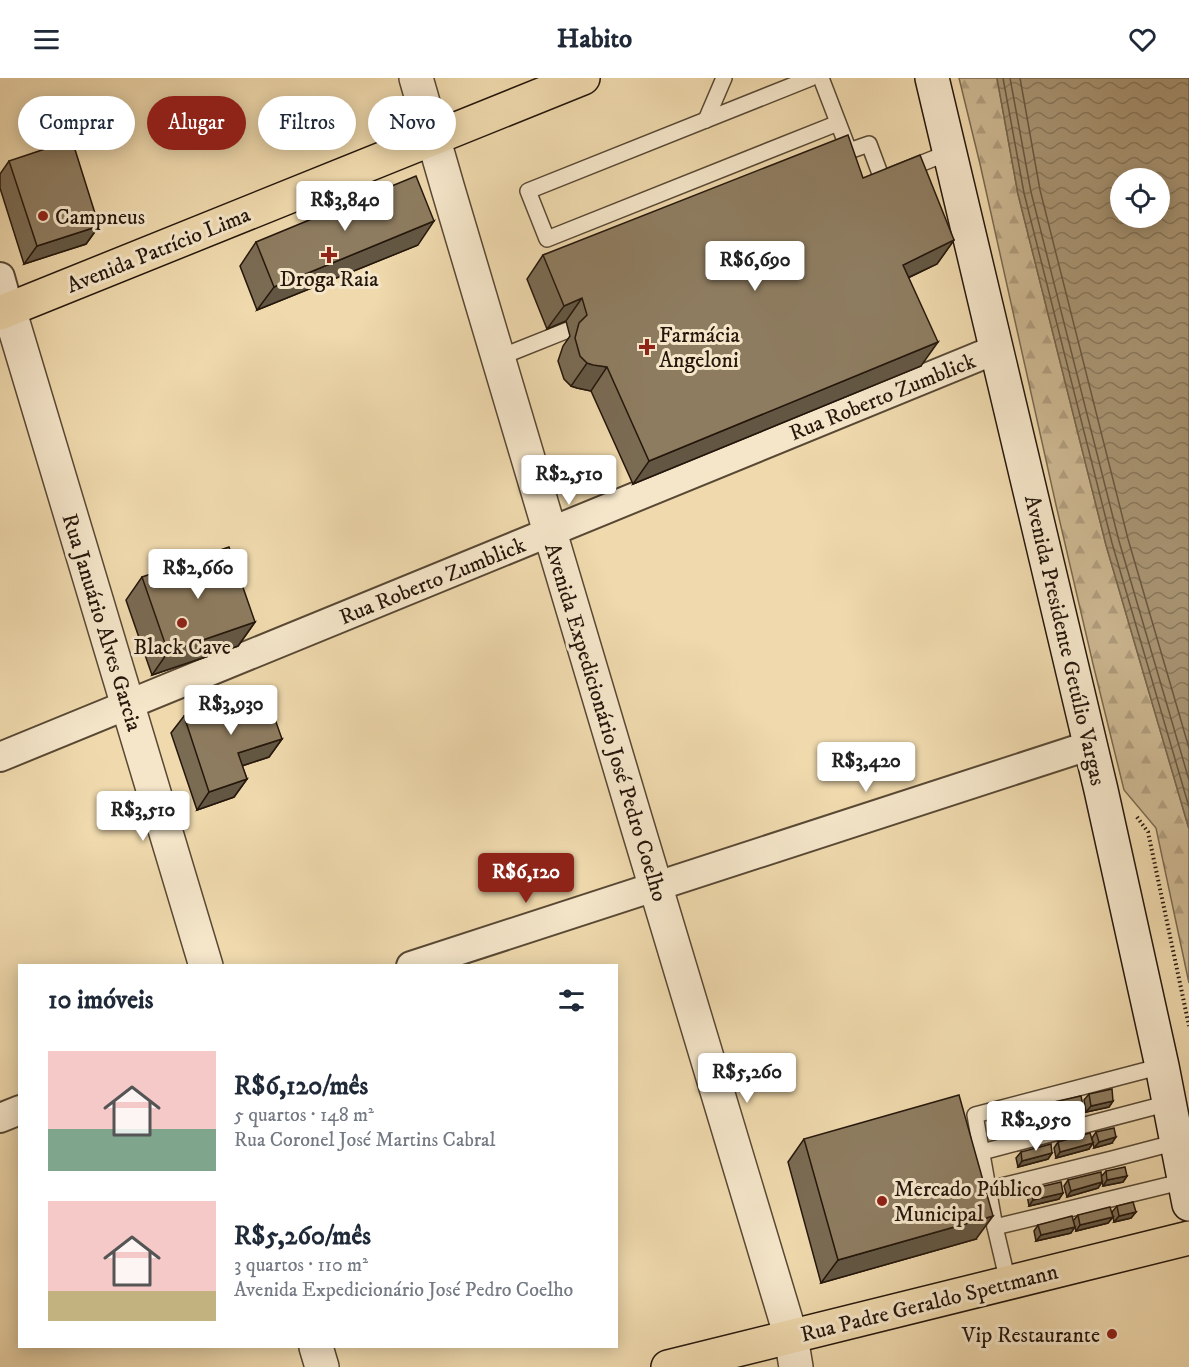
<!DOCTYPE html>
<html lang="pt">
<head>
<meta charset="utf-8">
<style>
  :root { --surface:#fff; --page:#f2f2f3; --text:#1f2937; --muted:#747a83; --accent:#8f2418 }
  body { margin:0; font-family:"IM FELL DW Pica",serif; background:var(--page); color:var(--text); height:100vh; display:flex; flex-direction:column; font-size:22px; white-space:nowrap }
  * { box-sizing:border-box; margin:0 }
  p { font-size:20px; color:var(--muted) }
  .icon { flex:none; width:33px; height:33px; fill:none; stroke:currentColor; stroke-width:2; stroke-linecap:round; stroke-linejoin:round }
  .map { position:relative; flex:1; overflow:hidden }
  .drawer { position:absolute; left:18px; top:886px; width:600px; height:384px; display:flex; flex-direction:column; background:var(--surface); border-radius:0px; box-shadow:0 3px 15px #0003 }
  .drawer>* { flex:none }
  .top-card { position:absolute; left:18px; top:18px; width:600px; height:54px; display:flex; gap:12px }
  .buttons { position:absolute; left:1110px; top:90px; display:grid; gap:12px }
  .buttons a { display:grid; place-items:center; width:60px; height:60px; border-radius:50%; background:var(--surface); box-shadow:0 3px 15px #0003; font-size:30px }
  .price { position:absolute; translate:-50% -51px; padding:0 14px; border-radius:6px; background:#fff; color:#222; font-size:20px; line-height:39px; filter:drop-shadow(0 2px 3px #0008) }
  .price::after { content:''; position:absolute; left:50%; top:36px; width:18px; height:14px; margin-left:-9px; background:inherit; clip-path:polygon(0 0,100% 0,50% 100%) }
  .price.on { background:var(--accent); color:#fff }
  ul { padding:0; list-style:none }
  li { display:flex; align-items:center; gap:18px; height:150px; padding:0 30px }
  li span { display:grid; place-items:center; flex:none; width:168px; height:120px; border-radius:0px; color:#555 }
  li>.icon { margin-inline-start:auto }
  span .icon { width:72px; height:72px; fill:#fffc; stroke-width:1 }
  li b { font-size:26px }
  h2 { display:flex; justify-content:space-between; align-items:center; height:72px; padding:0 30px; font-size:26px }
  .chip { padding:0 21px; border-radius:27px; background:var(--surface); box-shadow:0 3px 15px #0003; font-size:21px; line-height:54px }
  .chip.on { background:var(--accent); color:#fff }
  header { display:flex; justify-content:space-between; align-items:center; height:78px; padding:0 30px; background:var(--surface); font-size:27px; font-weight:700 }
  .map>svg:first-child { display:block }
  .forest { fill:url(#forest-firs); stroke:#79684f; stroke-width:1.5 }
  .water { fill:url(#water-waves); stroke:#75644c; stroke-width:1.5; fill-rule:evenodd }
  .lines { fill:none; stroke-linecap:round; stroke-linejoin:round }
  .shore { stroke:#685741; stroke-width:1.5 }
  .service-casing { stroke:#584834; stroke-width:18 }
  .minor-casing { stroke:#584834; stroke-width:32 }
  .tertiary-casing { stroke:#584834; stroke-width:36 }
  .secondary-casing { stroke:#25170c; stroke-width:36 }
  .primary-casing { stroke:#25170c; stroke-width:36 }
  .path { stroke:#25170c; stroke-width:4; stroke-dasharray:1.5 3; stroke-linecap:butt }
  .service { stroke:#f5e6ca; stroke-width:15 }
  .minor { stroke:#f5e6ca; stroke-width:28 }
  .tertiary { stroke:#f5e6ca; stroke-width:33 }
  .secondary { stroke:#f5e6ca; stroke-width:33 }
  .primary { stroke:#efd9ad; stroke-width:33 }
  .wall { fill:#7a6b53; stroke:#25170c; stroke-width:1.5 }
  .shaded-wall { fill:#635743; stroke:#25170c; stroke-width:1.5 }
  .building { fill:#8e7c60; stroke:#25170c; stroke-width:1.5 }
  .poi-dot { fill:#8f2418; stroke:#f5e6ca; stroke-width:2 }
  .labels { text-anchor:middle; stroke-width:6; stroke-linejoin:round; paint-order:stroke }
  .poi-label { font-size:22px; fill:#25170c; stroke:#f5e6ca; text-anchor:start }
  .street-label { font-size:22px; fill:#25170c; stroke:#f5e6ca }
</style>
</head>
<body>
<header><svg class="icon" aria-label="menu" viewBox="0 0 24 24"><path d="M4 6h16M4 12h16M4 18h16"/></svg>Habito<svg class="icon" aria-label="heart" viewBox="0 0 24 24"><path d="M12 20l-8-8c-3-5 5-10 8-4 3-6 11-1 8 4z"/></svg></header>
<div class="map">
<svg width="1189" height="1289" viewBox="0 0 1189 1289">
  <defs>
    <pattern id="forest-firs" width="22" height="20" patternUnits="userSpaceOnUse" patternTransform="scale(1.5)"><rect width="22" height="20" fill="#cdb892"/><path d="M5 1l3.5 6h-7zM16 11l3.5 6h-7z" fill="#b09d7d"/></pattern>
    <pattern id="water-waves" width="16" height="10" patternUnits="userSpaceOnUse" patternTransform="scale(1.5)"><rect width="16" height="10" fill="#aa9776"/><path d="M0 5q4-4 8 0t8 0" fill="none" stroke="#8a7a5f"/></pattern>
  </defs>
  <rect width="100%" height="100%" fill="#efd9ad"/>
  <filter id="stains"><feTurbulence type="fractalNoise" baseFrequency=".00333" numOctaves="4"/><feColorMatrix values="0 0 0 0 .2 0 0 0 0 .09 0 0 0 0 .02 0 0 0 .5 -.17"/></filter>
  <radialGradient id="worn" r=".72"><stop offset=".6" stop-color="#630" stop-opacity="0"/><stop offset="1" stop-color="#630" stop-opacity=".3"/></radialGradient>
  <!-- forest -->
  <path class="forest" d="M959,0h38l21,116 88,351 83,284v154l-33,-155 -32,-38 -31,-126 -37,-159 -76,-341z"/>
  <!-- water -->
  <path class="water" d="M997,0h192v751l-83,-284 -88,-351zM1120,100h40v40h-40z"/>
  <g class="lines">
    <!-- shore -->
    <g class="shore">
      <path d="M1003,0l21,115 88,350 77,264"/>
      <path d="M1010,0l21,114 88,349 70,239"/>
      <path d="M1020,0l20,112 88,349 61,209"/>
    </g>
    <defs>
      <g id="service">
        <path d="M811,0l-283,113 19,48 291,-116"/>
        <path d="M821,0l28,73 20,-7 13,35 68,-27"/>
        <path d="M706,42l18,-42"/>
        <path d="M498,280l70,-28"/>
        <path d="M982,1074l187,-49"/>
        <path d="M989,1111l123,-30 65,-17"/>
        <path d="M995,1149l190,-46"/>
        <path d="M1008,1204l-13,-55 -20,-112 187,-49"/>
      </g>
      <g id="minor">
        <path d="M0,199l9,32"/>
        <path d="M0,679l997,-408"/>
        <path d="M411,888l680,-221"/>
        <path d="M0,1040l20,-8"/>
      </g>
      <g id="tertiary">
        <path d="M416,0l32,111 187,629 156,519 5,30"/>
        <path d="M9,231l197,657"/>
        <path d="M316,1269l6,20"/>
      </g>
      <path id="secondary" d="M932,0l169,712 61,276 27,138"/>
      <g id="primary">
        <path d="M0,235l583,-235"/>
        <path d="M668,1289l521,-129"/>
      </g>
    </defs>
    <!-- service casing -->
    <use href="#service" class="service-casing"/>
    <!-- minor casing -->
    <use href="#minor" class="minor-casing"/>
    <!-- tertiary casing -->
    <use href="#tertiary" class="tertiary-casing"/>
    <!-- secondary casing -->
    <use href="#secondary" class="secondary-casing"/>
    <!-- primary casing -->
    <use href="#primary" class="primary-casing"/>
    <!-- path -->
    <path class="path" d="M1137,739l11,15 41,194"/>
    <!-- service -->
    <use href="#service" class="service"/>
    <!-- minor -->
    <use href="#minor" class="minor"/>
    <!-- tertiary -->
    <use href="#tertiary" class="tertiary"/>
    <!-- secondary -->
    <use href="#secondary" class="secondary"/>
    <!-- primary -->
    <use href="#primary" class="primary"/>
  </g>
  <!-- wall -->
  <g class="wall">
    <path d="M9,83l90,65 -13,18 -62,20 -24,-76v-14z"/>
    <path d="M863,100l91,62 -17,24 -29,14 13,88 -288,118 -42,-93 -14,-3 -6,-2 -7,-7 -6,-18 5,-15 7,-10 -4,-15 -19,8 -20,-50 16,-24z"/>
    <path d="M256,164l162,3 -161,65 -17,-44z"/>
    <path d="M142,499l113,45 -17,24 -86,29 -26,-75z"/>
    <path d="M184,638l98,23 -13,18 -27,9 5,13 -13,18 -37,13 -26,-77z"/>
    <path d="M1089,1016l24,7 -4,6 -23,5 -2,-12z"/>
    <path d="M1049,1025l34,3 -4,6 -33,7 -1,-10z"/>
    <path d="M1007,1035l35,3 -4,6 -33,8 -2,-10z"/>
    <path d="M1096,1054l16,11 -18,5 -2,-10z"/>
    <path d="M804,1061l172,100 -155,44 -33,-121z"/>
    <path d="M1058,1064l35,1 -4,6 -33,9 -2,-10z"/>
    <path d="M1021,1074l31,1 -4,6 -30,8 -2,-9z"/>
    <path d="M1106,1093l21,5 -4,6 -20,4 -2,-9z"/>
    <path d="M1068,1102l34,2 -4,6 -31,9 -3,-11z"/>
    <path d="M1031,1111l32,4 -4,6 -30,7 -2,-11z"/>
    <path d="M1117,1128l19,6 -5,6 -17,4 -2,-10z"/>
    <path d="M1078,1137l35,2 -5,6 -32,8 -3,-10z"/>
    <path d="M1038,1147l33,8 -35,8 -2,-10z"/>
  </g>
  <!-- shaded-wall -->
  <g class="shaded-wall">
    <path d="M434,143l-16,24 -161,65 17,-23z"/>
    <path d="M99,148l-13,18 -62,20 13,-18z"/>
    <path d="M954,162l-17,24 -51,24 17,-23z"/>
    <path d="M582,220l-16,23 -19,8 17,-23z"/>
    <path d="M938,264l-17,24 -288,118 16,-23z"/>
    <path d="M587,285l20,4 -16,24 -14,-3 -6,-2z"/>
    <path d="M255,544l-17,24 -86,29 16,-23z"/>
    <path d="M282,661l-13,18 -43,14 12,-18z"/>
    <path d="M247,701l-13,18 -37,13 12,-18z"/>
    <path d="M1113,1023l-4,6 -23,5 5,-6z"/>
    <path d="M1083,1028l-4,6 -33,7 5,-6z"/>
    <path d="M1042,1038l-4,6 -33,8 5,-6z"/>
    <path d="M1116,1059l-4,6 -18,5 5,-6z"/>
    <path d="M1093,1065l-4,6 -33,9 4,-6z"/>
    <path d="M1052,1075l-4,6 -30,8 4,-6z"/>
    <path d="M1127,1098l-4,6 -20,4 4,-6z"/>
    <path d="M1102,1104l-4,6 -31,9 4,-6z"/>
    <path d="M1063,1115l-4,6 -30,7 4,-6z"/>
    <path d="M1136,1134l-5,6 -17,4 5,-6z"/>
    <path d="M993,1138l-17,23 -155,44 17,-23z"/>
    <path d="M1113,1139l-5,6 -32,8 4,-6z"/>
    <path d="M1075,1149l-4,6 -35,8 5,-6z"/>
  </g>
  <!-- building -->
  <g class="building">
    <path d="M848,57l15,43 57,-23 34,85 -51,25 35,77 -289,119 -42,-94 -14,-2 -6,-2 -7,-7 -5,-18 4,-15 8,-8 -5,-17 -18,8 -21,-51z"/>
    <path d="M72,62l27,86 -62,20 -28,-85z"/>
    <path d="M416,98l18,45 -160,66 -18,-45z"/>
    <path d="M229,469l26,75 -87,30 -26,-75z"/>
    <path d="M264,610l18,51 -44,14 9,26 -38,13 -25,-76z"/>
    <path d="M1112,1011l1,12 -22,5 -2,-12z"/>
    <path d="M959,1017l34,121 -155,44 -34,-121z"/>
    <path d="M1081,1018l2,10 -32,7 -2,-10z"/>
    <path d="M1040,1028l2,10 -32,8 -3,-11z"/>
    <path d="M1114,1050l2,9 -17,5 -3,-10z"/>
    <path d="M1090,1055l3,10 -33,9 -2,-10z"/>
    <path d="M1051,1066l1,9 -30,8 -1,-9z"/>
    <path d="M1125,1089l2,9 -20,4 -1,-9z"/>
    <path d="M1101,1094l1,10 -31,9 -3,-11z"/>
    <path d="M1061,1104l2,11 -30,7 -2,-11z"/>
    <path d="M1133,1124l3,10 -17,4 -2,-10z"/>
    <path d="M1110,1129l3,10 -33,8 -2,-10z"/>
    <path d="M1072,1138l3,11 -34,8 -3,-10z"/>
  </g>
  <!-- markers -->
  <g class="poi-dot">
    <circle cx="43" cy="138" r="6"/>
    <path d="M326 168h6v6h6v6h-6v6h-6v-6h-6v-6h6z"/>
    <path d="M644 260h6v6h6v6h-6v6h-6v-6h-6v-6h6z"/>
    <circle cx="182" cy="545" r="6"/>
    <circle cx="882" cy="1123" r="6"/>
    <circle cx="1112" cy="1256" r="6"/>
  </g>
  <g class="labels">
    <!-- poi labels -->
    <g class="poi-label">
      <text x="55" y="146">Campneus</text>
      <text x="329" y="208" text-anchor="middle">Droga Raia</text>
      <text x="659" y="264">Farmácia<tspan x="659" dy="25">Angeloni</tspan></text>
      <text x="182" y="576" text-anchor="middle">Black Cave</text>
      <text x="894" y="1118">Mercado Público<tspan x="894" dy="25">Municipal</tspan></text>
      <text x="1100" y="1264" text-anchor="end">Vip Restaurante</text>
    </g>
    <!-- street labels -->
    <g class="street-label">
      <text transform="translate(158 171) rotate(-22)" y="8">Avenida Patrício Lima</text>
      <text transform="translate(882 318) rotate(-22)" y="8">Rua Roberto Zumblick</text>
      <text transform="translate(432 502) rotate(-22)" y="8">Rua Roberto Zumblick</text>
      <text transform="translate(103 544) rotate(73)" y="8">Rua Januário Alves Garcia</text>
      <text transform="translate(1066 562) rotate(77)" y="8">Avenida Presidente Getúlio Vargas</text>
      <text transform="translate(607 644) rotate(73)" y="8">Avenida Expedicionário José Pedro Coelho</text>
      <text transform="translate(929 1224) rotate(-14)" y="8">Rua Padre Geraldo Spettmann</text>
    </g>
  </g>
  <rect width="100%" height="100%" filter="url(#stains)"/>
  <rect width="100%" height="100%" fill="url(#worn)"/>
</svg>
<div class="buttons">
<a><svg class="icon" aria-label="locate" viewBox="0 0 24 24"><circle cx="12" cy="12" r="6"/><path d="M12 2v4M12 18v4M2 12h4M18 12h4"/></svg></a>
</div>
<b class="price" style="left:345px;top:154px">R$3,840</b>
<b class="price" style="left:755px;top:214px">R$6,690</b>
<b class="price" style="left:569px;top:428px">R$2,510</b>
<b class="price" style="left:198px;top:522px">R$2,660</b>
<b class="price" style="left:231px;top:658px">R$3,930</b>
<b class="price" style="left:866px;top:715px">R$3,420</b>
<b class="price" style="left:143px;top:764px">R$3,510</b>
<b class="price on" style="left:526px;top:826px">R$6,120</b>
<b class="price" style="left:747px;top:1026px">R$5,260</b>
<b class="price" style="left:1036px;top:1074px">R$2,950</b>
<div class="top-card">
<a class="chip">Comprar</a>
<a class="chip on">Alugar</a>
<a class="chip">Filtros</a>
<a class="chip">Novo</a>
</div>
<section class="drawer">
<h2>10 imóveis<svg class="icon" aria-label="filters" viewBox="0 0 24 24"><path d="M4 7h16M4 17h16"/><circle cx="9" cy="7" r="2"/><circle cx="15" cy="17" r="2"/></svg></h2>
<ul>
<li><span style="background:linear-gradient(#f6c9c9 65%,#7fa58c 0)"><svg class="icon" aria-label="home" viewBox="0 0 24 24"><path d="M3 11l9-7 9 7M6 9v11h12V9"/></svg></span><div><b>R$6,120/mês</b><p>5 quartos · 148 m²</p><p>Rua Coronel José Martins Cabral</p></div></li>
<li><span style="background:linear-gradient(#f6c9c9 75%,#c2b280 0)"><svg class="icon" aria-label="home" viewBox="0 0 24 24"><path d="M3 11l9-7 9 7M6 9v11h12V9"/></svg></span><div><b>R$5,260/mês</b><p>3 quartos · 110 m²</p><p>Avenida Expedicionário José Pedro Coelho</p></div></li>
</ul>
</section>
</div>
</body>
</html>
